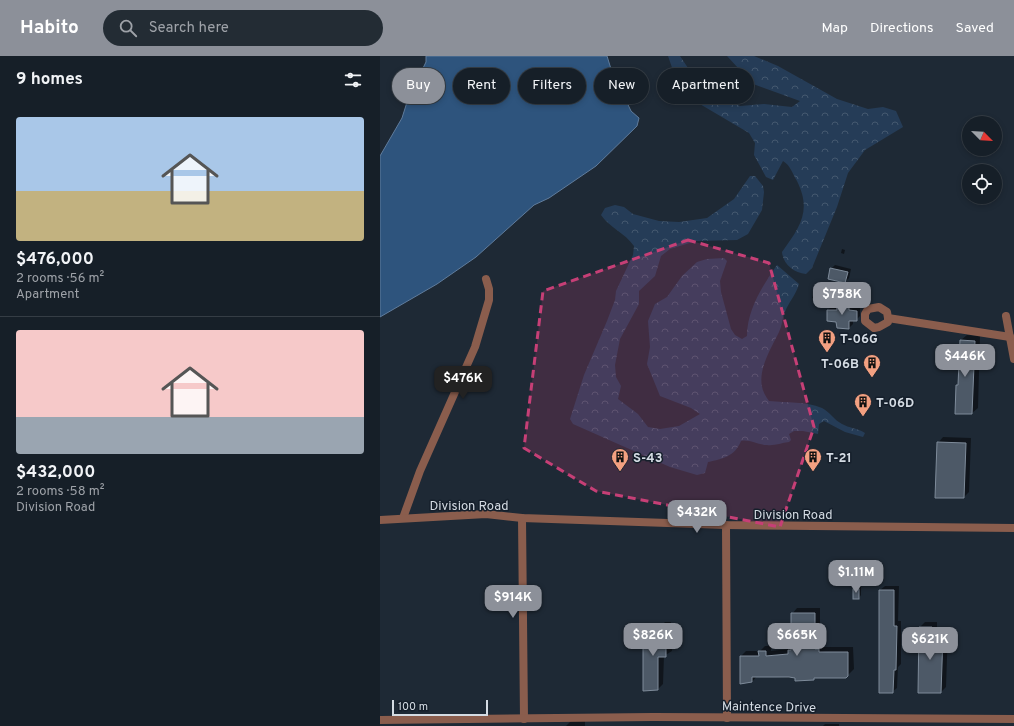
<!DOCTYPE html>
<html lang="en">
<head>
<meta charset="utf-8">
<style>
  :root { --surface:#161f28; --page:#232c34; --text:#f1f3f6; --muted:#9ea2a8; --line:#353d45; --accent:#8c9099 }
  body { margin:0; font-family:Overpass,sans-serif; background:var(--page); color:var(--text); height:100vh; display:flex; flex-direction:column; font-size:15px; white-space:nowrap }
  * { box-sizing:border-box; margin:0 }
  p { font-size:13px; color:var(--muted) }
  .icon { flex:none; width:22px; height:22px; fill:none; stroke:currentColor; stroke-width:2; stroke-linecap:round; stroke-linejoin:round }
  .map { position:relative; flex:1; overflow:hidden }
  .side { display:flex; flex-direction:column; background:var(--surface); width:380px }
  .side>* { flex:none }
  .hud { position:absolute; left:12px; top:12px; width:380px; height:36px; display:flex; gap:8px }
  .needle { width:26px; rotate:114deg }
  .controls { position:absolute; left:582px; top:60px; display:grid; gap:8px }
  .controls a { display:grid; place-items:center; width:40px; height:40px; border-radius:50%; background:var(--surface); box-shadow:0 2px 6px #0003,0 0 0 1px var(--line); font-size:20px }
  .scale { position:absolute; left:12px; bottom:10px; width:96px; box-sizing:border-box; padding-left:4px; border:2px solid #d4dbe3; border-top:0; font-size:11px; line-height:14px; white-space:nowrap; color:#d4dbe3; -webkit-text-stroke:3px #151f2b; paint-order:stroke }
  .price { position:absolute; translate:-50% -34px; padding:0 9px; border-radius:8px; background:var(--accent); color:#fff; font-size:13px; line-height:26px; filter:drop-shadow(0 1px 2px #0008) }
  .price::after { content:''; position:absolute; left:50%; top:24px; width:12px; height:9px; margin-left:-6px; background:inherit; clip-path:polygon(0 0,100% 0,50% 100%) }
  .price.current { background:#222; color:#fff }
  ul { padding:0; list-style:none }
  li { display:grid; align-content:center; gap:8px; height:212px; padding:0 16px }
  li+li { border-top:1px solid var(--line) }
  li span { display:grid; place-items:center; height:124px; border-radius:4px; color:#555 }
  li>.icon { margin-inline-start:auto }
  span .icon { width:72px; height:72px; fill:#fffc; stroke-width:1 }
  li b { font-size:17px }
  h2 { display:flex; justify-content:space-between; align-items:center; height:48px; padding:0 16px; font-size:17px }
  .pill { padding:0 14px; border-radius:18px; background:var(--surface); box-shadow:0 2px 6px #0003,0 0 0 1px var(--line); font-size:14px; line-height:36px }
  .pill.current { background:var(--accent); color:#fff }
  header { display:flex; align-items:center; gap:24px; box-sizing:border-box; height:56px; padding:0 20px; background:var(--accent); color:#fff }
  header strong { font-size:19px }
  nav { display:flex; gap:22px; margin-inline-start:auto; font-size:14px }
  .search { width:280px; height:36px; background:var(--page); display:flex; align-items:center; gap:10px; box-sizing:border-box; padding:0 14px; border-radius:22px; color:var(--muted); font-size:15px }
  main { display:flex; flex:1; min-height:0 }
  .map>svg:first-child { display:block }
  .forest { fill:url(#forest-crowns) }
  .water { fill:#2e547d; stroke:#607c9c }
  .shadow { fill:#0007 }
  .building { fill:#4d5967; stroke:#7e8b9a }
  .lines { fill:none; stroke-linecap:round; stroke-linejoin:round }
  .minor { stroke:#8a5d4d; stroke-width:8 }
  .marked { fill:#c63f76; fill-opacity:0.2; stroke:#c63f76; stroke-width:3; stroke-dasharray:8 5; stroke-linejoin:round }
  .labels { text-anchor:middle; stroke-width:3; stroke-linejoin:round; paint-order:stroke }
  .poi-label { font-size:13px; font-weight:bold; fill:#d4dbe3; stroke:#151f2b; text-anchor:start }
  .street-label { font-size:13px; fill:#d4dbe3; stroke:#151f2b }
</style>
</head>
<body>
<header>
<strong>Habito</strong>
<div class="search"><svg class="icon" aria-label="search" viewBox="0 0 24 24"><circle cx="10" cy="10" r="6"/><path d="M15 15l6 6"/></svg>Search here</div>
<nav><a>Map</a><a>Directions</a><a>Saved</a></nav>
</header>
<main>
<section class="side">
<h2>9 homes<svg class="icon" aria-label="filters" viewBox="0 0 24 24"><path d="M4 7h16M4 17h16"/><circle cx="9" cy="7" r="2"/><circle cx="15" cy="17" r="2"/></svg></h2>
<ul>
<li><span style="background:linear-gradient(#a9c7e8 60%,#c2b280 0)"><svg class="icon" aria-label="home" viewBox="0 0 24 24"><path d="M3 11l9-7 9 7M6 9v11h12V9"/></svg></span><div><b>$476,000</b><p>2 rooms · 56 m²</p><p>Apartment</p></div></li>
<li><span style="background:linear-gradient(#f6c9c9 70%,#9aa5b1 0)"><svg class="icon" aria-label="home" viewBox="0 0 24 24"><path d="M3 11l9-7 9 7M6 9v11h12V9"/></svg></span><div><b>$432,000</b><p>2 rooms · 58 m²</p><p>Division Road</p></div></li>
</ul>
</section>
<div class="map">
<svg width="634" height="670" viewBox="0 0 634 670">
  <defs>
    <pattern id="forest-crowns" width="20" height="18" patternUnits="userSpaceOnUse"><rect width="20" height="18" fill="#253c57"/><path d="M2 6a3 3 0 1 1 6 0M12 15a3 3 0 1 1 6 0" fill="none" stroke="#44586f"/></pattern>
  </defs>
  <rect width="100%" height="100%" fill="#1e2935"/>
  <!-- forest -->
  <g class="forest">
    <path d="M288,0h12l18,27 42,23 24,-2 28,3 8,-6 -55,-20 -6,-12 -12,-13h27l24,10 59,33 31,10 15,-2 13,4 7,16 -38,23 -17,23 -11,34 -25,61 -6,6c-12,-1 -23,-10 -24,-22 18,-25 30,-41 15,-71 -5,-8 -6,-15 -14,-20l-10,19 -7,-3 -12,-22 1,-12 -6,-10 -61,-36 -12,-18z"/>
    <path d="M370,120h5l8,10 1,6 -2,18 -14,24 -11,6 -41,1 -26,8 -9,7 -6,20 -16,15v13l-19,35 -5,26 1,12 5,9 -3,13 20,15 10,13 12,2 19,-3 21,-12 -9,-6 -31,-12 -13,-32 3,-17 -2,-26 7,-17 12,-7 15,-21 15,-14 10,-3 17,-1 3,3 -7,20 1,11 10,37 4,6 7,4 5,-3c0,-26 16,-51 30,-71l22,19c-3,11 -11,19 -15,30 -2,6 -2,12 -5,18 -10,21 -28,47 -10,69 18,2 36,0 53,7 8,4 12,12 20,16 7,4 15,4 23,9l-2,4 -18,-5 -21,-11 -5,3 -1,10 -15,-3h-9l-5,3 2,6 -2,2c-8,1 -15,4 -22,3 -9,0 -18,-6 -26,-4 -6,15 -18,18 -33,21l-3,11 -8,2 -27,-8 -97,-43 -3,-5 14,-44 23,-54 8,-21 1,-9 17,-36 1,-9c-9,-13 -25,-19 -33,-31l4,-7 10,-3 9,2 9,7 26,7 20,1 28,-4 27,-19z"/>
  </g>
  <!-- water -->
  <path class="water" d="M46,0h181l4,13 20,42 8,7 -2,8 -41,40 -47,32 -15,7 -58,52 -39,27 -57,33v-161l22,-38 6,-19 18,-37z"/>
  <!-- shadow -->
  <g class="shadow">
    <path d="M462,193l3,1 -1,4 -3,-1z"/>
    <path d="M455,209l16,4 -2,9 -4,4 -14,-13z"/>
    <path d="M434,236l4,1 -2,6 -4,-1z"/>
    <path d="M461,244h11v6l8,1v9l-4,4h-3v4l-4,4 -12,-7 -9,-11 4,-4 6,1 -1,-3z"/>
    <path d="M587,279l13,1 -2,72 -6,5h-16l4,-29 1,-44z"/>
    <path d="M563,381l28,1 -2,54 -5,5 -26,-54z"/>
    <path d="M505,530h14l-1,35h3v43l-3,3 -1,21 -5,4 -12,-102z"/>
    <path d="M477,531h4v8l-2,3 -5,-8z"/>
    <path d="M417,552h23v36h4v3h29l1,22 -8,8h-30l-3,2 -56,-3 -5,6 -11,-26 5,-5h14l5,-5h6v5l19,-2 2,-35z"/>
    <path d="M285,566h6l1,29 -8,5 -1,28 -5,5 -14,-56 5,-6h11z"/>
    <path d="M545,566h12v8h11l-2,57 -5,5 -21,-65z"/>
    <path d="M191,665h14v5h-19z"/>
    <path d="M445,668h14v2h-16z"/>
  </g>
  <!-- building -->
  <g class="building">
    <path d="M450,212l18,4 -3,11 -17,-4z"/>
    <path d="M456,247h13v7l8,1v10h-8v8l-12,-1 -1,-6 -9,-1v-11h10z"/>
    <path d="M580,284l15,1 -3,73h-17l1,-29h2z"/>
    <path d="M557,386l29,1 -2,55h-29z"/>
    <rect x="473" y="533" width="6" height="10"/>
    <path d="M499,534h15v36h3l-1,44h-2l-1,23h-14z"/>
    <path d="M411,557h24v36h4v3h29v24l-2,2h-32v2l-19,1v-3l-6,-1h-37v5l-12,2v-28h19l-1,-5h8v5l22,-2v-4h3z"/>
    <path d="M279,571l7,1v29h-8v33l-15,1v-59h16z"/>
    <path d="M539,571h13v8h11l-2,58h-23z"/>
  </g>
  <g class="lines">
    <!-- minor -->
    <g class="minor">
      <path d="M626,260l8,43"/>
      <path d="M508,262v4l-9,5 -5,1 -9,-7v-7l3,-5 11,-2 8,5 1,6 122,19"/>
      <path d="M23,462l17,-47 55,-124 14,-47v-11l-3,-10"/>
      <path d="M142,462l2,201"/>
      <path d="M0,464l106,-6 36,4 204,7 288,3"/>
      <path d="M346,469l1,193"/>
      <path d="M0,664l273,-3 361,2"/>
    </g>
  </g>
  <!-- marked area -->
  <path class="marked" d="M308,184l81,23 45,164 -34,100 -184,-36 -72,-43 19,-157z"/>
  <!-- icons -->
  <defs>
    <symbol id="building-pin" viewBox="-11 -11 22 30"><path d="M0 17L-7.5 6A9.5 9.5 0 1 1 7.5 6Z" fill="#f3a081" stroke="#151f2b"/><path d="M-4-6H4V6H1V3H-1V6H-4ZM-2.5-4.3h1.7v1.8h-1.7ZM.8-4.3h1.7v1.8H.8ZM-2.5-1h1.7V.8h-1.7ZM.8-1h1.7V.8H.8Z" fill="#111"/></symbol>
  </defs>
  <g fill-rule="evenodd">
    <use href="#building-pin" x="437" y="272" width="20" height="27"/>
    <use href="#building-pin" x="482" y="297" width="20" height="27"/>
    <use href="#building-pin" x="473" y="336" width="20" height="27"/>
    <use href="#building-pin" x="230" y="391" width="20" height="27"/>
    <use href="#building-pin" x="423" y="391" width="20" height="27"/>
  </g>
  <g class="labels">
    <!-- poi labels -->
    <g class="poi-label">
      <text x="460" y="287">T-06G</text>
      <text x="479" y="312" text-anchor="end">T-06B</text>
      <text x="496" y="351">T-06D</text>
      <text x="253" y="406">S-43</text>
      <text x="446" y="406">T-21</text>
    </g>
    <!-- street labels -->
    <g class="street-label">
      <text x="89" y="454">Division Road</text>
      <text x="413" y="463">Division Road</text>
      <text transform="translate(389 650) rotate(1)" y="5">Maintence Drive</text>
    </g>
  </g>
</svg>
<div class="controls">
<a><svg class="needle" viewBox="-14 -14 28 28"><path d="M0-13l5 13h-10z" fill="#e53935"/><path d="M0 13l5-13h-10z" fill="#9ea2a8"/></svg></a>
<a><svg class="icon" aria-label="locate" viewBox="0 0 24 24"><circle cx="12" cy="12" r="6"/><path d="M12 2v4M12 18v4M2 12h4M18 12h4"/></svg></a>
</div>
<div class="scale">100 m</div>
<b class="price" style="left:462px;top:260px">$758K</b>
<b class="price" style="left:585px;top:322px">$446K</b>
<b class="price current" style="left:83px;top:344px">$476K</b>
<b class="price" style="left:317px;top:478px">$432K</b>
<b class="price" style="left:476px;top:538px">$1.11M</b>
<b class="price" style="left:133px;top:563px">$914K</b>
<b class="price" style="left:273px;top:601px">$826K</b>
<b class="price" style="left:417px;top:601px">$665K</b>
<b class="price" style="left:550px;top:605px">$621K</b>
<div class="hud">
<a class="pill current">Buy</a>
<a class="pill">Rent</a>
<a class="pill">Filters</a>
<a class="pill">New</a>
<a class="pill">Apartment</a>
</div>
</div>
</main>
</body>
</html>
